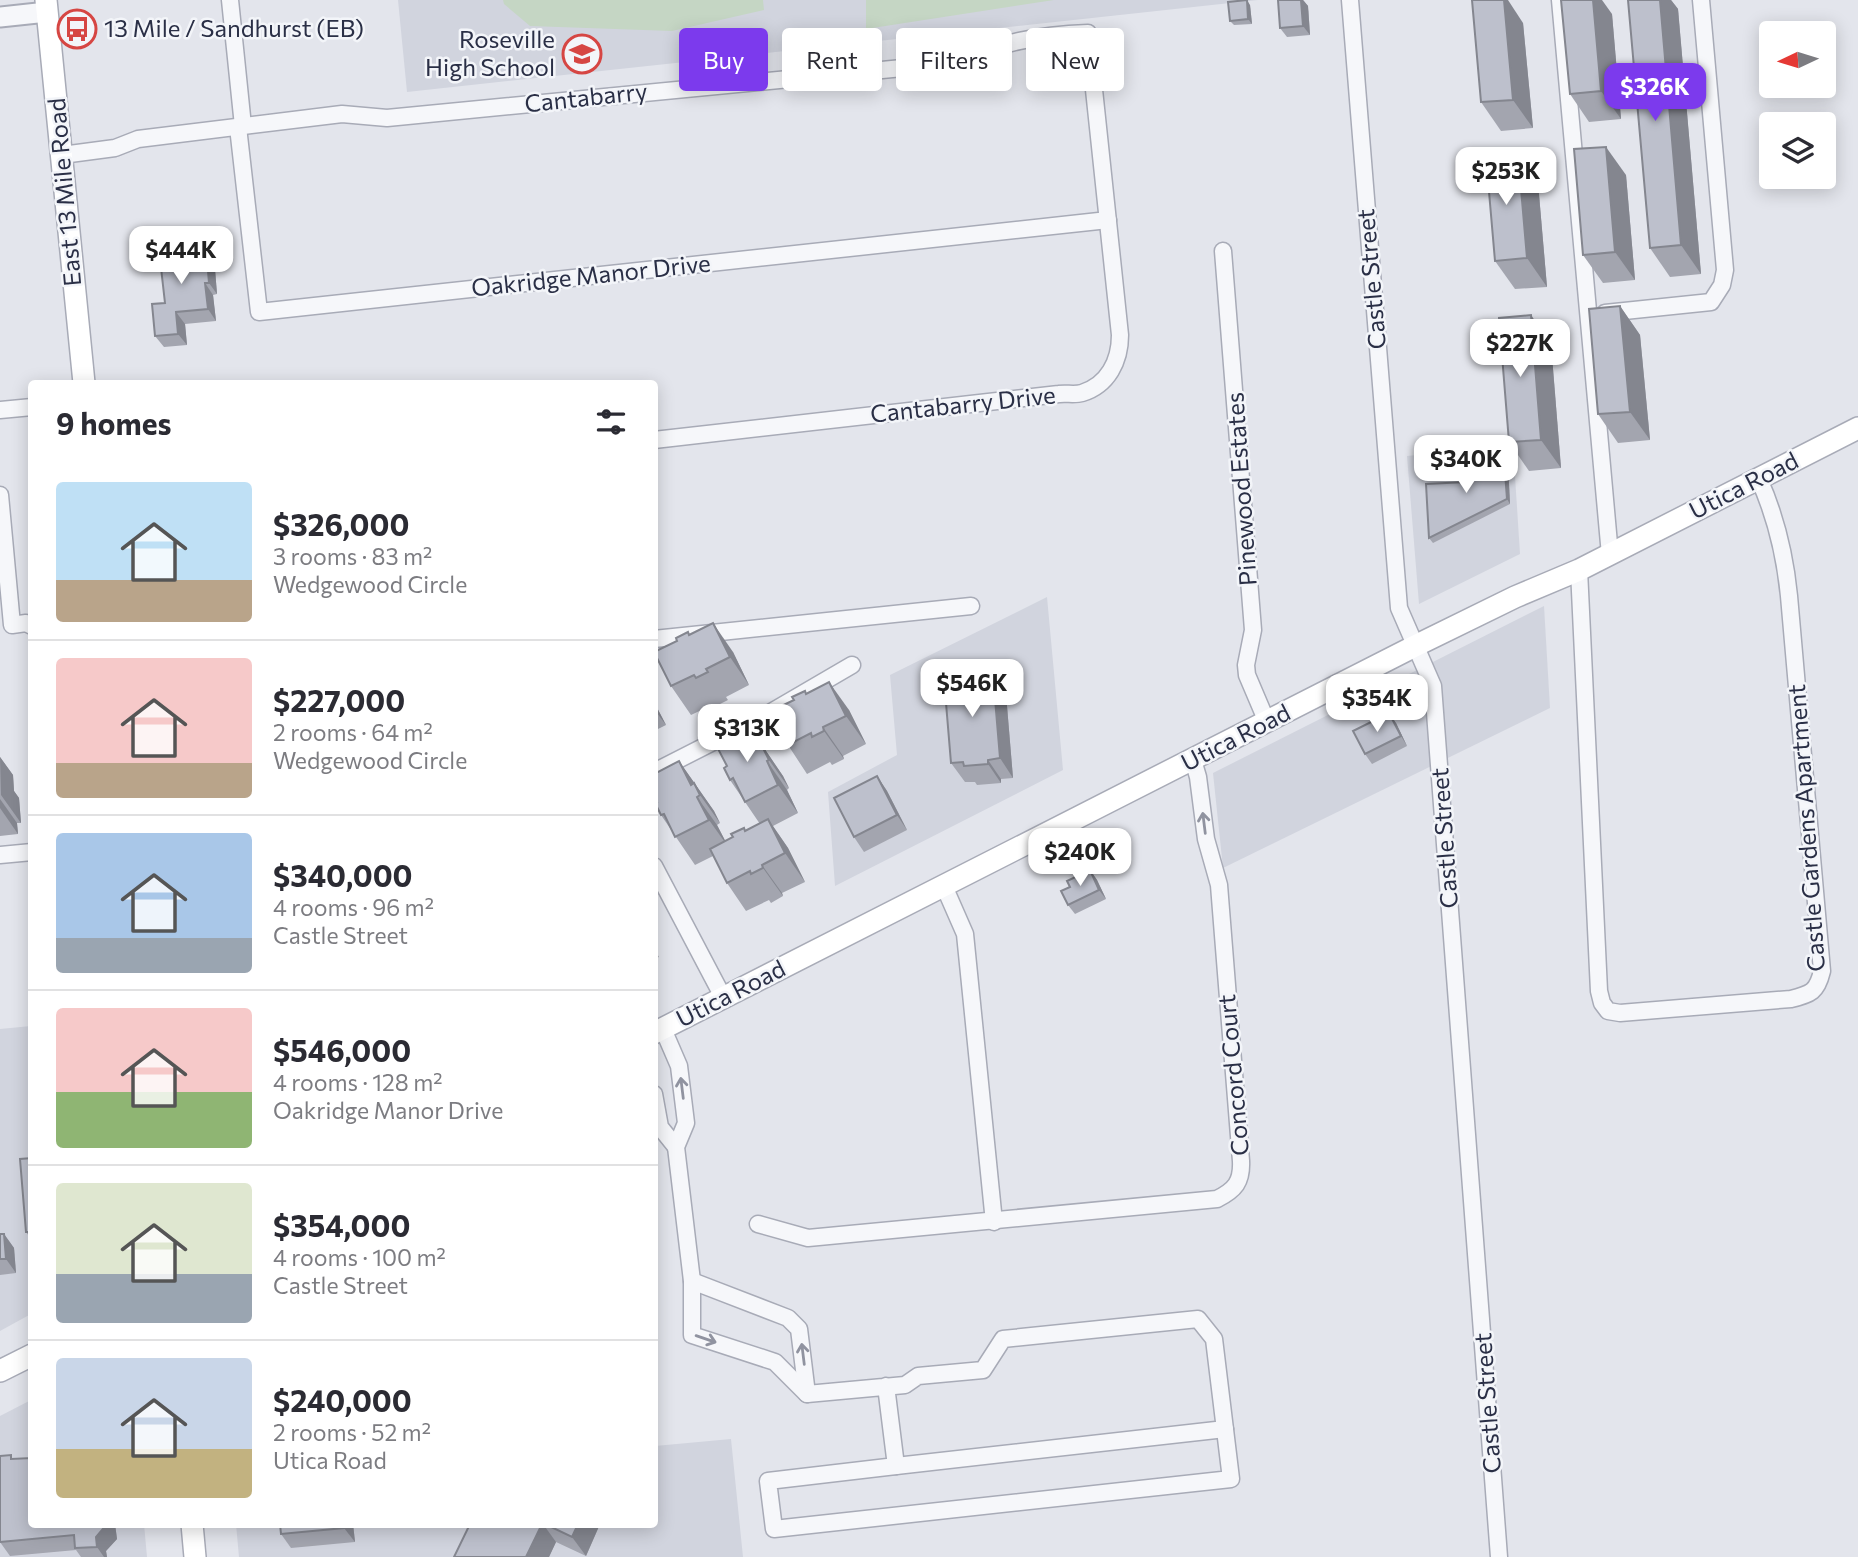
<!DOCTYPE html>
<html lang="en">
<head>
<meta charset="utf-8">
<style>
  :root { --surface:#fff; --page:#f7f7f7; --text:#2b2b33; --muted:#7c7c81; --line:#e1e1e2; --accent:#7c3aed }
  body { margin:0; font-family:Commissioner,sans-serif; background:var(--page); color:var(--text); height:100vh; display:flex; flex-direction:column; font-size:26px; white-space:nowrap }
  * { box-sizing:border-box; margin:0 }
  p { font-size:23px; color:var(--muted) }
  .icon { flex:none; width:38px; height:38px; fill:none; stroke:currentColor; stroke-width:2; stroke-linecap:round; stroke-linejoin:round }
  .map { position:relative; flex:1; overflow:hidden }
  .drawer { position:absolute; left:28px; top:380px; width:630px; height:1148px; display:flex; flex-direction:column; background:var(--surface); border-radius:7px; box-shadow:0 4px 18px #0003 }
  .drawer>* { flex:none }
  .banner { position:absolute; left:679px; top:28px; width:665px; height:63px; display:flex; gap:14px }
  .needle { width:46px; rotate:266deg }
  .buttons { position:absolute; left:1759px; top:21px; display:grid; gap:14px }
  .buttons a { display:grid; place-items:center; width:77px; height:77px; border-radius:7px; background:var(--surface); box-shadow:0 4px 18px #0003; font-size:35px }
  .price { position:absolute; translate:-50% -60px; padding:0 16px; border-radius:14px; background:#fff; color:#222; font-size:23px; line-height:46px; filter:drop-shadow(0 2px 4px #0008) }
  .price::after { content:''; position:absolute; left:50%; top:42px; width:21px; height:16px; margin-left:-10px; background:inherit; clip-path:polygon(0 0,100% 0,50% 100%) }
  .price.active { background:var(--accent); color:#fff }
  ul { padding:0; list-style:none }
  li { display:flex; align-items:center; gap:21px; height:175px; padding:0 28px }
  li+li { border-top:2px solid var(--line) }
  li span { display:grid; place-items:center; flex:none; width:196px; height:140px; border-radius:7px; color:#555 }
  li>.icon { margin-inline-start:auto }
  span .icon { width:84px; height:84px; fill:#fffc; stroke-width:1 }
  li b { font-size:30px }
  h2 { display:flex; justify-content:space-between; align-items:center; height:84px; padding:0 28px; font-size:30px }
  .tag { padding:0 24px; border-radius:7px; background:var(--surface); box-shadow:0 4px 18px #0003; font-size:24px; line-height:63px }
  .tag.active { background:var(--accent); color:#fff }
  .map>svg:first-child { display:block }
  .built { fill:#d1d4de }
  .green { fill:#c5d6c4 }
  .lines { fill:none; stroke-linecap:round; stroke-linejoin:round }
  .minor-casing { stroke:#a8abb7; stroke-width:19 }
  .tertiary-casing { stroke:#a8abb7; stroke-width:23 }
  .secondary-casing { stroke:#a8abb7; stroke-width:24 }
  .minor { stroke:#f6f7fa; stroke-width:16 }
  .tertiary { stroke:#f6f7fa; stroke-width:19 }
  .secondary { stroke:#fff; stroke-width:21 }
  .wall { fill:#a3a5af }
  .shaded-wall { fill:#84868f }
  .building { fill:#bdc0cc; stroke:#84868f; stroke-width:2 }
  .oneway { stroke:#9093a0 }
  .labels { text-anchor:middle; stroke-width:5; stroke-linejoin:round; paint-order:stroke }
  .poi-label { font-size:24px; fill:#2a2f46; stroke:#f3f5f9; text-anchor:start }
  .street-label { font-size:24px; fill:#2a2f46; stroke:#f3f5f9 }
</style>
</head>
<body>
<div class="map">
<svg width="1858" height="1557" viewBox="0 0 1858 1557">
  <rect width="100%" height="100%" fill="#e3e5ec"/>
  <!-- built -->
  <g class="built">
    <path d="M398,0h860l-851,92z"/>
    <path d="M1513,445l7,109 -101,50 -12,-148z"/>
    <path d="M1047,597l16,173 -228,116 -7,-94 69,-37 -7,-80z"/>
    <path d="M1544,606l6,102 -327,160 -10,-95z"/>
    <path d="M31,1026v288l-31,17v-302z"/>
    <path d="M31,1400l1,124h112l3,33h-147v-141z"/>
    <path d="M731,1439l12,118h-504l-3,-33h418l1,-78z"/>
  </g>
  <!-- green -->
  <g class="green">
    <path d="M503,0h260l1,10 -92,21 -142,-5 -26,-22z"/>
    <path d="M866,0h188l-188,29z"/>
  </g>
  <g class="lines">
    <defs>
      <g id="minor">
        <path d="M230,0l13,126"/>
        <path d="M1350,0l49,608 34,78 66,871"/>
        <path d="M1560,0l50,555"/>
        <path d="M238,127l21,185 849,-92"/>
        <path d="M62,155l53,-7 23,-9 204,-25 45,4 567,-55c47,-21 84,-28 134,-30l32,302c0,26 -12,50 -38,58 -7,2 -16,0 -23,1l-405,46"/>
        <path d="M1223,251l30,379 -7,35 1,10 20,47"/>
        <path d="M1605,313l106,-11 11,-17 3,-15 -24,-270"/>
        <path d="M0,410l32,-3"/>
        <path d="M0,495l12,130 14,-2 6,3"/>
        <path d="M1579,570l20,421 3,12 6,8 12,2 171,-14c20,-5 26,-7 31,-28l-33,-375c-4,-41 -13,-79 -30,-117"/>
        <path d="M654,639l317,-33"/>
        <path d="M654,772l114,-58 84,-49"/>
        <path d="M0,855l32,-3"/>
        <path d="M654,866l69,131"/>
        <path d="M944,886l21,48 29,288"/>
        <path d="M663,1029l16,37 7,57 -10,24 16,134v54l83,27 32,32 98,-9 13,-9 65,-6 20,-31 195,-20 16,20 17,140 -457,50 -6,-48 128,-15 -10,-80"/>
        <path d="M654,1094l6,33 16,20"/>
        <path d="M758,1224l50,14 409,-39c18,-9 25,-17 24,-38l-22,-276 -13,-46 -8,-62 -5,-17"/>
        <path d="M692,1281l96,37 11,11 8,65"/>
        <path d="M896,1466l329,-37"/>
      </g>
      <path id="tertiary" d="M0,17l47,-5"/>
      <g id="secondary">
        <path d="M46,0l38,383"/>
        <path d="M654,1033l761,-387 100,-49 64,-27 279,-142"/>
        <path d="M0,1371l32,-16"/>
        <path d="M192,1524l3,33"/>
      </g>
    </defs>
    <!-- minor casing -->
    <use href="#minor" class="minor-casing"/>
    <!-- tertiary casing -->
    <use href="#tertiary" class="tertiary-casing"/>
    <!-- secondary casing -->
    <use href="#secondary" class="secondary-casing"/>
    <!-- minor -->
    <use href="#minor" class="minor"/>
    <!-- tertiary -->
    <use href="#tertiary" class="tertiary"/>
    <!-- secondary -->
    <use href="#secondary" class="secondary"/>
  </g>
  <!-- wall -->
  <g class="wall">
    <path d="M1278,0h25l5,6 2,29 -23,2 -7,-9z"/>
    <path d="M1628,0h43l7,9 23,265 -31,3 -20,-29z"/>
    <path d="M1250,5l2,19 -18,1 -4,-4z"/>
    <path d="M1612,14l9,105 -32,3 -19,-28z"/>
    <path d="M1523,23l10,105 -32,3 -20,-29z"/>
    <path d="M1518,154l20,29 9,104 -32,2 -20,-28z"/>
    <path d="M1626,175l9,105 -32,3 -20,-28z"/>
    <path d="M214,257l3,37 -4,1 3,26 -31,3 2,21 -23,2 -9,-11 10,-33z"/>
    <path d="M1620,306l20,29 10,105 -32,3 -20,-29z"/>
    <path d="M1551,344l10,124 -32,3 -20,-29z"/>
    <path d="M1504,459l4,5 2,40 -77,39 -4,-5 37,-56z"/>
    <path d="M690,635l43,17 16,33 -23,12 2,3 -12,6 -2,-2 -23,11 -20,-29z"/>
    <path d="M980,671l3,4h10l13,19 7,84 -12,1v4l-24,2 -2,-3h-10l-14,-19 5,-85z"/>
    <path d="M806,693l43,17 17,34 -23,12 1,3 -12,6 -2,-3 -23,12 -19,-29z"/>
    <path d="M654,702l12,23 -12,6z"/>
    <path d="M1396,723l11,23 -35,18 -7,-10z"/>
    <path d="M749,726l34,50 6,12 -2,2 11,23 -25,13 15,22 17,34 -23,11 1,3 -12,7 -2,-3 -23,11 -19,-28 -14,-27 -18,9 -34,-50 -4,-13 22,-41 35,50 6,12 -3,2 8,16 35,-17 -30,-44 -3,-14z"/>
    <path d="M0,757l13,18 1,16 5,7 2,25h-4l1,11 -18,2z"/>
    <path d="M877,776l10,15 20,39 -43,22 -10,-15z"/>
    <path d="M1090,870l7,10 9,19 -31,15 -7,-9 2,-18z"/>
    <path d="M654,949l5,8 -5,2z"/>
    <path d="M32,1158v82l-6,-8z"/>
    <path d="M0,1234h4l10,14 2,25 -16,2z"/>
    <path d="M32,1524h83l2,15 -11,12 1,6h-26l-5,-7 -66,6 -10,-14z"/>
    <path d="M280,1524h73l2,18 -64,6 -10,-14z"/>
    <path d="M470,1524h130l-14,32 -30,-14 -7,15h-95z"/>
  </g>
  <!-- shaded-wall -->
  <g class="shaded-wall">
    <path d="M1247,0l3,5 2,19 -4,-5z"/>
    <path d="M1301,0h2l5,6 2,29 -7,-9z"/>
    <path d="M1504,0h4l15,23 10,105 -20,-28z"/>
    <path d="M1593,0h9l10,14 9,105 -20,-28z"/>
    <path d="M1660,0h11l7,9 23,265 -20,-29z"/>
    <path d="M1606,147l20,28 9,105 -20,-28z"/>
    <path d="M1518,154l20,29 9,104 -20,-29z"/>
    <path d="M206,246l8,11 3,37 -8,-11z"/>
    <path d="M205,283l8,12 3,26 -8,-12z"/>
    <path d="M1620,306l20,29 10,105 -20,-28z"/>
    <path d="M176,312l9,12 2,21 -9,-11z"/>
    <path d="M1531,315l20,29 10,124 -20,-28z"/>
    <path d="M1504,459l4,5 2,40 -3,-5z"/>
    <path d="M713,623l20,29 16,33 -19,-28z"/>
    <path d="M993,675l13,19 7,84 -13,-20z"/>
    <path d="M829,682l20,28 17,34 -20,-28z"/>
    <path d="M654,702l12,23 -12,-16z"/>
    <path d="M1389,713l7,10 11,23 -6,-10z"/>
    <path d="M749,726l34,50 6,12 -20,-28 -9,-11z"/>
    <path d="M823,727l20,29 1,3 -20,-28z"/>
    <path d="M0,757l13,18 1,16 5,7 2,25 -20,-28z"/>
    <path d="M988,760l13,19v4l-13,-19z"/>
    <path d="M679,761l35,50 6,12 -20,-28 -9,-10z"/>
    <path d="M767,761l20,29 11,23 -20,-28z"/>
    <path d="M877,776l10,15 20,39 -10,-15z"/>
    <path d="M697,797l20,28 12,23 -20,-28z"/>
    <path d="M0,799l17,24 1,11 -18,-26z"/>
    <path d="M768,819l20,29 17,34 -20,-29z"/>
    <path d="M762,865l20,28 1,3 -20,-28z"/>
    <path d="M1090,870l7,10 9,19 -7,-9z"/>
    <path d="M4,1234l10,14 2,25 -10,-14z"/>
    <path d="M107,1524h8l2,15 -11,12 1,6h-3l-7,-10 -1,-10z"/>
    <path d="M344,1524h9l2,18 -11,-14z"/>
    <path d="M542,1524h1l13,18 -7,15h-23z"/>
    <path d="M578,1524h22l-14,32 -14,-19z"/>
  </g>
  <!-- building -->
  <g class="building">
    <path d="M1247,0l1,19 -18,2 -2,-19z"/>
    <path d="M1278,0h23l2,26 -23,2z"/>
    <path d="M1472,0h32l9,100 -32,2z"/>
    <path d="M1561,0h32l8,91 -31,3z"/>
    <path d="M1628,0h32l21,245 -31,3z"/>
    <path d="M1606,147l9,105 -32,3 -9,-106z"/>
    <path d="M1518,154l9,104 -32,3 -9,-104z"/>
    <path d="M206,246l3,37h-4l3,26 -32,3 2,22 -23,2 -3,-32 13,-1 -6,-53z"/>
    <path d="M1620,306l10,106 -32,2 -9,-105z"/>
    <path d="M1531,315l10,125 -32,2 -10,-124z"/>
    <path d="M1504,459l3,40 -78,39 -3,-54 40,-2 -1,-20z"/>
    <path d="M713,623l17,34 -24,12 2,3 -12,6 -2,-3 -23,11 -17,-34 23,-11 -1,-3 12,-6 1,3z"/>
    <path d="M980,671l1,5 12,-1 7,83 -12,2v4l-24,2 -1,-4 -12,1 -7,-84 12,-1v-5z"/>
    <path d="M829,682l17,34 -23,11 1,4 -12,6 -1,-4 -23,12 -17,-34 23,-11 -2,-3 13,-6 1,3z"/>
    <path d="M1389,713l12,23 -36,18 -12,-23z"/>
    <path d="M749,726l11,23 3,-1 6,12 -2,1 11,24 -33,17 -12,-24 -3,2 -6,-12 3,-2 -12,-23z"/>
    <path d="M679,761l12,24 3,-2 6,12 -3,2 12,23 -34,17 -11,-23 -3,1 -6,-12 2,-1 -3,-6v-22z"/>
    <path d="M877,776l20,39 -43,22 -20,-39z"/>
    <path d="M768,819l17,34 -23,12 1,3 -12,6 -1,-3 -23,12 -17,-34 23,-12 -2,-3 13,-6 1,3z"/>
    <path d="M1090,870l9,20 -31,15 -7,-14 9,-4 -3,-6z"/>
    <path d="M32,1158v74h-6l-6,-73z"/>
    <path d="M0,1234h4l2,25h-6z"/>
    <path d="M11,1455v4l21,-1v66h75l-11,13 1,10 -22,1 -1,-13 -74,7v-86z"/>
    <path d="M280,1524h64v4l-63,6z"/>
    <path d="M470,1524h72l-16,33h-72z"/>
    <path d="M545,1524h33l-6,13z"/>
  </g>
  <!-- one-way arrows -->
  <defs><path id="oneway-shaft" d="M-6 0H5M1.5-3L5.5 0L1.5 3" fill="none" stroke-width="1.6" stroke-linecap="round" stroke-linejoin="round" transform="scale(1.75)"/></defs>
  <g class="oneway">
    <use href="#oneway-shaft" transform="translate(1204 823) rotate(-97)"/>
    <use href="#oneway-shaft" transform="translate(682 1088) rotate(-97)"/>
    <use href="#oneway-shaft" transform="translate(706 1339) rotate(19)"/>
    <use href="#oneway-shaft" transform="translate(803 1354) rotate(-97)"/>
  </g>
  <!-- icons -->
  <defs>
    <symbol id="bus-ring" viewBox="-11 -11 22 22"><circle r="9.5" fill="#f3f5f9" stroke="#d64643" stroke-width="1.5"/><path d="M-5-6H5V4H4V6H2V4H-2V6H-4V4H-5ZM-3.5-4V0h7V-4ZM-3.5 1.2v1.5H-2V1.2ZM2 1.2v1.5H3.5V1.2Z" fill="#d64643"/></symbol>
    <symbol id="school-ring" viewBox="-11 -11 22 22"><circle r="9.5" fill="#f3f5f9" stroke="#d64643" stroke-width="1.5"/><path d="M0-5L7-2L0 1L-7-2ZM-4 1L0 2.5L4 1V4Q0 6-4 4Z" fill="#d64643"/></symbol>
  </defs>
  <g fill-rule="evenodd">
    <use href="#bus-ring" x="55" y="7" width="44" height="44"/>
    <use href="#school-ring" x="560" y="32" width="44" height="44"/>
  </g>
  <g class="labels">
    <!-- poi labels -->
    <g class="poi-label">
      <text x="104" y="37">13 Mile / Sandhurst (EB)</text>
      <text x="555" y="48" text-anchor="end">Roseville<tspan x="555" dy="28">High School</tspan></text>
    </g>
    <!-- street labels -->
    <g class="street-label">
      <text transform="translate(586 98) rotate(-6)" y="8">Cantabarry</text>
      <text transform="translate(65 192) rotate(-95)" y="8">East 13 Mile Road</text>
      <text transform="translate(591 276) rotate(-6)" y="8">Oakridge Manor Drive</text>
      <text transform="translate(1372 279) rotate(-95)" y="8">Castle Street</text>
      <text transform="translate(963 405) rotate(-6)" y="8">Cantabarry Drive</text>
      <text transform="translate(1744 486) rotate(-27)" y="8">Utica Road</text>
      <text transform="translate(1242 489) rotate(-94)" y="8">Pinewood Estates</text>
      <text transform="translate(1236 738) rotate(-27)" y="8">Utica Road</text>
      <text transform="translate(1807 828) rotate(-94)" y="8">Castle Gardens Apartment</text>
      <text transform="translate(1445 838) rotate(-94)" y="8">Castle Street</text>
      <text transform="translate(731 994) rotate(-27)" y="8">Utica Road</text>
      <text transform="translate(1234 1075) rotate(-95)" y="8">Concord Court</text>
      <text transform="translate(1488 1403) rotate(-94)" y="8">Castle Street</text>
    </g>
  </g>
</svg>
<div class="buttons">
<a><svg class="needle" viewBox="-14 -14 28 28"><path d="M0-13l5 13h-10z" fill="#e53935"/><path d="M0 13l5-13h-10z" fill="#7c7c81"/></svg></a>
<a><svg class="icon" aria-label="layers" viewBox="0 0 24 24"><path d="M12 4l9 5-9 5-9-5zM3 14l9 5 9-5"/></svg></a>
</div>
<b class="price active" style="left:1655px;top:123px">$326K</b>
<b class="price" style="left:1506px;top:207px">$253K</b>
<b class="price" style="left:181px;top:286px">$444K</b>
<b class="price" style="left:1520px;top:379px">$227K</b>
<b class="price" style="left:1466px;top:495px">$340K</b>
<b class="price" style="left:972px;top:719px">$546K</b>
<b class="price" style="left:1377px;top:734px">$354K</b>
<b class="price" style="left:747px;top:764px">$313K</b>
<b class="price" style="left:1080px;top:888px">$240K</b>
<div class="banner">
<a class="tag active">Buy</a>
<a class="tag">Rent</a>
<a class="tag">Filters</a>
<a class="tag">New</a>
</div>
<section class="drawer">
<h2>9 homes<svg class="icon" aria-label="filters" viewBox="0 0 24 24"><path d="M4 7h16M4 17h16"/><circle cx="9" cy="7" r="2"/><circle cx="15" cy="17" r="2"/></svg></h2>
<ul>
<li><span style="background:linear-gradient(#bfe0f5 70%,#b9a48a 0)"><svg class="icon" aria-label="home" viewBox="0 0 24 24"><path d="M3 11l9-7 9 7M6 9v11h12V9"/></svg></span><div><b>$326,000</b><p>3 rooms · 83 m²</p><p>Wedgewood Circle</p></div></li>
<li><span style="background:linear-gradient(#f6c9c9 75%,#b9a48a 0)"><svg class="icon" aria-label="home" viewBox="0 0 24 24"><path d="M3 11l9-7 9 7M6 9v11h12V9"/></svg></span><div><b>$227,000</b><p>2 rooms · 64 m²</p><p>Wedgewood Circle</p></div></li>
<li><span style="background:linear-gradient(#a9c7e8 75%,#9aa5b1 0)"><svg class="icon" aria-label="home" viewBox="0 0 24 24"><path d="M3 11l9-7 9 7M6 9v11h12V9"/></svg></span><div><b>$340,000</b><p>4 rooms · 96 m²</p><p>Castle Street</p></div></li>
<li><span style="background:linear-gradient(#f6c9c9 60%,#8fb573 0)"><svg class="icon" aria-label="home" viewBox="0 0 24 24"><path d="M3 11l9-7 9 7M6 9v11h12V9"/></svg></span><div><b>$546,000</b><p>4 rooms · 128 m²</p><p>Oakridge Manor Drive</p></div></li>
<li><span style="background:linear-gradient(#dfe7d0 65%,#9aa5b1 0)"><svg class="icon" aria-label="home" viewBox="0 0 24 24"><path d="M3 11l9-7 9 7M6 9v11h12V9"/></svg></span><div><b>$354,000</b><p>4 rooms · 100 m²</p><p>Castle Street</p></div></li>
<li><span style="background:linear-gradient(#c9d6e8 65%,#c2b280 0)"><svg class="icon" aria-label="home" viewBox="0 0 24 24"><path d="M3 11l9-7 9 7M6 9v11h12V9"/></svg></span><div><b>$240,000</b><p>2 rooms · 52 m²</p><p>Utica Road</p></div></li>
</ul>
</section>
</div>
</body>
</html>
